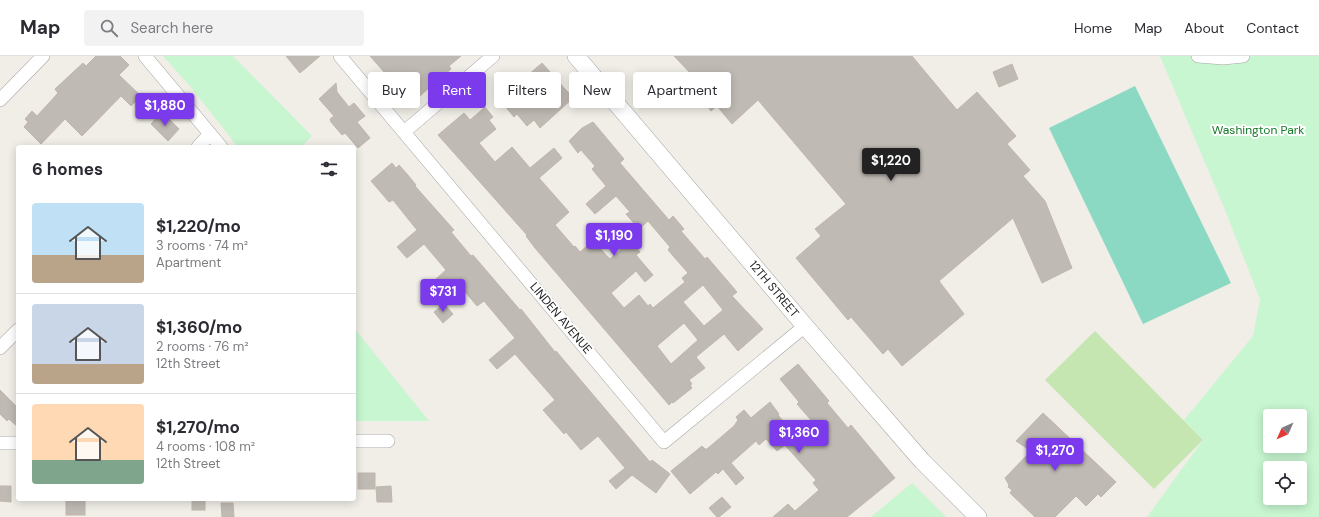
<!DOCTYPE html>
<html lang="en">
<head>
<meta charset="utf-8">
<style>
  :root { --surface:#fff; --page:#f2f2f3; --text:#2b2b33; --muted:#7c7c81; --line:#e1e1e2; --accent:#7c3aed }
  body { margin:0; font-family:"DM Sans",sans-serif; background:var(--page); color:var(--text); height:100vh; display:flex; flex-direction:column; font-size:15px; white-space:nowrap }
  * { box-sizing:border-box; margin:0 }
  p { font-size:13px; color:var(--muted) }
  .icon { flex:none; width:22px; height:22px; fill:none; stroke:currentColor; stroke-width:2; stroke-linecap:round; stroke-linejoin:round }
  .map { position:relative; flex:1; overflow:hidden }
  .sheet { position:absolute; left:16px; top:89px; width:340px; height:356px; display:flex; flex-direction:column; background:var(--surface); border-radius:4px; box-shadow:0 2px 10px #0003 }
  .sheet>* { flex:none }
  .banner { position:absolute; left:368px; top:16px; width:380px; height:36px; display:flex; gap:8px }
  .needle { width:26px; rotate:225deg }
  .buttons { position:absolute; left:1263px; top:353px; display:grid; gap:8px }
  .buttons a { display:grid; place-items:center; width:44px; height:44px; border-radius:4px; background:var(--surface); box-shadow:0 2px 10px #0003; font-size:20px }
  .price { position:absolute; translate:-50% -34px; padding:0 9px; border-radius:4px; background:var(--accent); color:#fff; font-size:13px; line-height:26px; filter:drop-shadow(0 1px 2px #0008) }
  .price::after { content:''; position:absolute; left:50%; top:24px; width:12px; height:9px; margin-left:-6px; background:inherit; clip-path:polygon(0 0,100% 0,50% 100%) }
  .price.current { background:#222; color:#fff }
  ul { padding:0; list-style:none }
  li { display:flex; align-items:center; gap:12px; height:100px; padding:0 16px }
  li+li { border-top:1px solid var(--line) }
  li span { display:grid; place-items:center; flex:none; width:112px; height:80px; border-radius:4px; color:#555 }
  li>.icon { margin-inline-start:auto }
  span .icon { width:48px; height:48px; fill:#fffc; stroke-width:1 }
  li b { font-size:17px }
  h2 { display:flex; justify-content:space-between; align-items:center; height:48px; padding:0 16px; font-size:17px }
  .chip { padding:0 14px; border-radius:4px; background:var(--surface); box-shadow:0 2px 10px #0003; font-size:14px; line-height:36px }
  .chip.current { background:var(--accent); color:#fff }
  header { display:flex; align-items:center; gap:24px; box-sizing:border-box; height:56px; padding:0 20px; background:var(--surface); border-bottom:1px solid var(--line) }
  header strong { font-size:19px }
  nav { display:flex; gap:22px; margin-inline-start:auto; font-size:14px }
  .search { width:280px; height:36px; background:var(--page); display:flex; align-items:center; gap:10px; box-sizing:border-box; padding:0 14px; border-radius:4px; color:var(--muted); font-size:15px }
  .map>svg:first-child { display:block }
  .grass { fill:#c6e6b1 }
  .park { fill:#c8f6d0; fill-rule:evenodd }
  .pitch { fill:#8bd9c3 }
  .building { fill:#c0bab4; stroke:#c1b6aa; fill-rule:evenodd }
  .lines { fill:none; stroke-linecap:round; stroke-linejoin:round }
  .minor-casing { stroke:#a4a4a4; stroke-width:14 }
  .tertiary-casing { stroke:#a4a4a4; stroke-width:18 }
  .minor { stroke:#fff; stroke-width:13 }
  .tertiary { stroke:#fff; stroke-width:17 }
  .labels { text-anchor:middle; stroke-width:4; stroke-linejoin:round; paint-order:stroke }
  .park-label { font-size:12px; fill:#147826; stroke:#fff }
  .street-label { font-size:12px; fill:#202020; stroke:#fff }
</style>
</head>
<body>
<header>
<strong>Map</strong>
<div class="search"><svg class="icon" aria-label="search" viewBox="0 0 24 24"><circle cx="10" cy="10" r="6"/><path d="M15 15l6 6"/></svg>Search here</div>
<nav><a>Home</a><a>Map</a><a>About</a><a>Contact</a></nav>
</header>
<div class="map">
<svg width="1319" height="461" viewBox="0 0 1319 461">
  <rect width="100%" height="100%" fill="#f0eee7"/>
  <!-- grass -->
  <path class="grass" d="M1095,275l108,109 -49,49 -109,-109z"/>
  <!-- park -->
  <g class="park">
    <path d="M163,0h70l79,80 -11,11h-63l-48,-61z"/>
    <path d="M1160,0h159v461h-172l56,-77 -19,-20 69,-84 7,-37 -35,-89zM1270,360h30v30h-30zM1270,412h30v30h-30z"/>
    <path d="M354,272l75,93h-75z"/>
    <path d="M912,427l34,34h-75z"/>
  </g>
  <!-- pitch -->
  <path class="pitch" d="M1135,30l96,197 -88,41 -94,-196z"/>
  <!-- building -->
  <g class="building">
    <path d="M96,0h24l9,9 -10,10 22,21 -10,10 -10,-10 -39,40 -17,-17 -24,25 -17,-17 4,-5 -3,-3 7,-8 5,5 21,-23 -3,-4 28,-26 3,3z"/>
    <path d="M286,0h34l-20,17z"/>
    <path d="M370,0h91l-12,10 2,3 -37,32 -6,-6 -2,2z"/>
    <path d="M674,0h238l45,54 20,-18 39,44 -9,8 23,26 -7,6 22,25 27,67 -30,15 -29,-65 -74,63 25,33 -62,52 -14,-17 -5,5 -32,-37 -3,3 -52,-62 25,-22 -6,-7 31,-25 -88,-104 -26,24 -15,-18 -6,5 -23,-28 6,-6z"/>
    <path d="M542,7l31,35 -33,30 -6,-8 -7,6 -10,-12 -3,3 -10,-12 15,-12 -4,-6 4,-4z"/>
    <path d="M1012,8l6,15 -19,8 -6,-15z"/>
    <path d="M336,27l1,9 12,15 5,-4 11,13 -8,6 13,16 -12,10 -13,-15 -3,2 -11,-13 -1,-3 4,-3 -15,-17z"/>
    <path d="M485,51l8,10 -4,3 7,9 -17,14 16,19 17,-15 18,21 24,-20 8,10 -23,20 30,34 -14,13 19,22 1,-1 5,6 13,-11 17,18 21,-18 9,11 -4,3 17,20 -8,7 -9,-11 -25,22 13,15 15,-13 9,11 2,-2 3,4 32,-26 -3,-4 6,-5 -20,-23 2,-3 -22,-26 -9,8 -13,-15 4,-2 -14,-16 -21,18 -9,-10 20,-18 -14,-17 3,-3 -14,-16 -3,3 -9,-12 13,-13 11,-6 31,37 -4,4 49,57 4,-4 11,13 -3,2 24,28 2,-2 30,35 -5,4 31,33 -25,22 -14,-17 -28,23 9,11 -16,12 3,4 -2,1 2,3 -19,15 -1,-1 -3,3 -134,-157 -9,-12 1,-1 -89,-100 26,-22 6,7zM703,229l20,25 -19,16 -21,-24zM684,267l14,17 -27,24 -14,-18z"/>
    <path d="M165,59l14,14 -11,12 -17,-17 7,-8 3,3z"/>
    <path d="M392,107l4,5 3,-3 8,9 9,11 -1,1 39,44 -3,2 20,24 2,-1 47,55 1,-1 34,43 1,-1 22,26 72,85 2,-2 18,14 -14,19 -24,-18 -16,14 -7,-8 16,-13 -27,-32 -17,14 -15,-18 -2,2 -21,-24 12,-10 -40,-46 -18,15 -8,-9 26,-22 -31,-37 -7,5 -21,-25 -21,17 -9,-10 20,-18 -22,-26 -17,14 -10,-11 20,-17 -24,-30 -4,2 -18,-21z"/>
    <path d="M444,248l9,10 -10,9 -9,-11z"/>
    <path d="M798,308l31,37 -2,2 21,25 3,-3 44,53 -48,39h-74l15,-13 7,7 24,-21 -6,-7 3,-3 -31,-35 -8,6 -11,-12 -7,6 -3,-4 -25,22 13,15 -8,7 -13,-16 -5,5 -2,-2 -26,22 -19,-23 31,-25 3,3h2l27,-23 4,-6 -2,-3 8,-7 7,8 19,-16 9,12 -1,1 22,27 17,-15 -20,-23 2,-2 -19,-23z"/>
    <path d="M0,334l18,18v19l-9,-8 -2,2 -7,-7z"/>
    <path d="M1043,357l73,69 -15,15 -3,-3 -12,12 -10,-10 -21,21h-20l-25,-24 2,-3 -4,-3 1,-2 -4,-7 26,-27 -15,-10z"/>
    <rect x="358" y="417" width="17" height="16"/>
    <path d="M0,430h11v16l-11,-1z"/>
    <path d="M391,430l1,16h-15l-1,-15z"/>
    <path d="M722,441l9,10 -12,10h-2l-8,-9z"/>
    <rect x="66" y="443" width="19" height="16"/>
    <rect x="192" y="443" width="13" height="11"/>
    <path d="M221,447h12l1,14h-12z"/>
  </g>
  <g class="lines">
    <defs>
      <g id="minor">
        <path d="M145,0l76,91"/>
        <path d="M340,0l324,386 141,-116"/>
        <path d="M1198,0l25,2 20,-2"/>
        <path d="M0,44l43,-44"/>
        <path d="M404,76l89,-76"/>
        <path d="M198,91l12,-13"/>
        <path d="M0,292l18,-18"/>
        <path d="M354,385h34"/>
        <path d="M0,387h18"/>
      </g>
      <path id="tertiary" d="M576,0l229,270 117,135 56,56"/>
    </defs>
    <!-- minor casing -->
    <use href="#minor" class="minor-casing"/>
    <!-- tertiary casing -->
    <use href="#tertiary" class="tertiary-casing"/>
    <!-- minor -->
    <use href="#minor" class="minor"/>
    <!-- tertiary -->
    <use href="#tertiary" class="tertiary"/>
  </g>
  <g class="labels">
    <!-- park labels -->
    <g class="park-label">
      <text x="1258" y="78">Washington Park</text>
    </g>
    <!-- street labels -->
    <g class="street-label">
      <text transform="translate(774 233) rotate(50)" y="4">12TH STREET</text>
      <text transform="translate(561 262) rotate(50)" y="4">LINDEN AVENUE</text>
    </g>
  </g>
</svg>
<div class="buttons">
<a><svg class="needle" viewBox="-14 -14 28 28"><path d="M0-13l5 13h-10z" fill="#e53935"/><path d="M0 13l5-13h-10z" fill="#7c7c81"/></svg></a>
<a><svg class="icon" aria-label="locate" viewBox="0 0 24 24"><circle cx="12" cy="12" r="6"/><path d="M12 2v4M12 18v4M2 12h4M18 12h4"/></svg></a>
</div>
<b class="price" style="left:165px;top:71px">$1,880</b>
<b class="price current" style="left:891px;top:126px">$1,220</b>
<b class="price" style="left:614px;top:201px">$1,190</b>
<b class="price" style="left:443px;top:257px">$731</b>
<b class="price" style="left:799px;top:398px">$1,360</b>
<b class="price" style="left:1055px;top:416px">$1,270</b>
<div class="banner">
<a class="chip">Buy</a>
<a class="chip current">Rent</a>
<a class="chip">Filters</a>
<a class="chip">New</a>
<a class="chip">Apartment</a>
</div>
<section class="sheet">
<h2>6 homes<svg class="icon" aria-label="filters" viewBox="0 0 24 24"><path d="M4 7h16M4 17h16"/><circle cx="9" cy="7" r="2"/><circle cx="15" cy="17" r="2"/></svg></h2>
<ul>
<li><span style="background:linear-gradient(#bfe0f5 65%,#b9a48a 0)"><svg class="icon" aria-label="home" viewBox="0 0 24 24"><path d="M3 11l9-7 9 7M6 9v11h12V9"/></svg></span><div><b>$1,220/mo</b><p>3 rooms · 74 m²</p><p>Apartment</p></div></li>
<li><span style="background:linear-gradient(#c9d6e8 75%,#b9a48a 0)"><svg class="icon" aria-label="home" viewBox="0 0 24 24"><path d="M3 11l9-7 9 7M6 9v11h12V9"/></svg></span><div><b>$1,360/mo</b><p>2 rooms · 76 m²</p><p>12th Street</p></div></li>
<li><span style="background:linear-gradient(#ffd9b3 70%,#7fa58c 0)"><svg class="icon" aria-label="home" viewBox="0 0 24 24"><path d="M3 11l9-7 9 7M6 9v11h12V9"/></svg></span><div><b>$1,270/mo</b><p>4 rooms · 108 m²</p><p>12th Street</p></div></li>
</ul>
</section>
</div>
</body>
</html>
